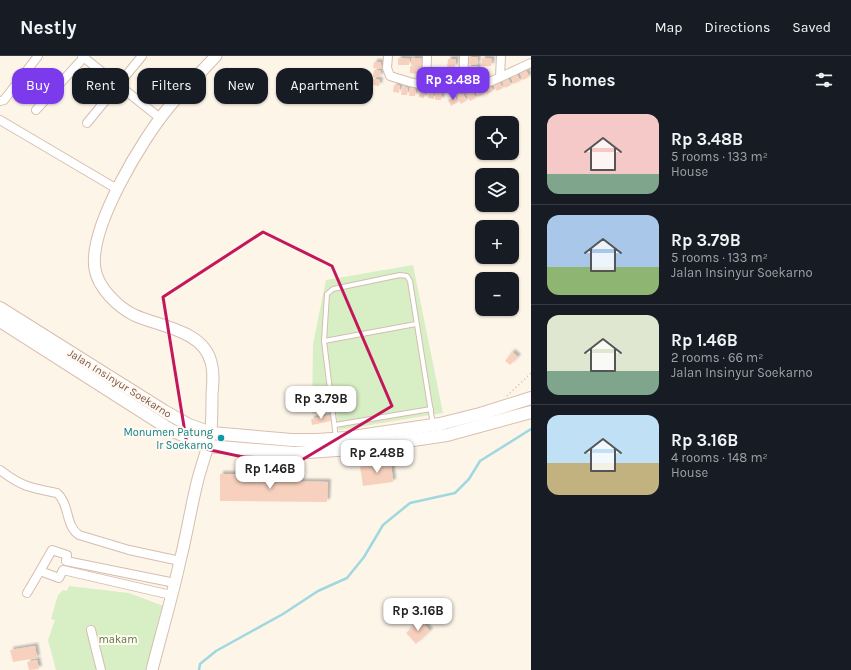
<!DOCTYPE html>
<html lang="en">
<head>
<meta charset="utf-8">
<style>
  :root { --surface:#171b24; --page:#20242c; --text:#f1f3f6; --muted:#9ea1a6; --line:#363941; --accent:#7c3aed }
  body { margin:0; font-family:Karla,sans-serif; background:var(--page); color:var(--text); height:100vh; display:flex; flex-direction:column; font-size:15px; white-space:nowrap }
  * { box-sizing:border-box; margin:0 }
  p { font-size:13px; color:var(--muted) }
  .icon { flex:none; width:22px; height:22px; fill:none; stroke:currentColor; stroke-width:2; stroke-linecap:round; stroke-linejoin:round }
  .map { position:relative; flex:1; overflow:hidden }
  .side { display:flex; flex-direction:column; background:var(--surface); width:320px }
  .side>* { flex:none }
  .guide { position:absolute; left:12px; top:12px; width:380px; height:36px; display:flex; gap:8px }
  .buttons { position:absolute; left:475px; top:60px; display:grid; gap:8px }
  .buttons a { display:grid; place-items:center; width:44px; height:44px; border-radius:8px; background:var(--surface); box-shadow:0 1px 3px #0004; font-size:20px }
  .price { position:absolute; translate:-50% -34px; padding:0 9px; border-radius:8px; background:#fff; color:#222; font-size:13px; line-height:26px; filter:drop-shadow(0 1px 2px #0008) }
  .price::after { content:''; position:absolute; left:50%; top:24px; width:12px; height:9px; margin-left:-6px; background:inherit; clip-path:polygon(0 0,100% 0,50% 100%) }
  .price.active { background:var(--accent); color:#fff }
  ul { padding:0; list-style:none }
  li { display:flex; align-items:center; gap:12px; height:100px; padding:0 16px }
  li+li { border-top:1px solid var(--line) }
  li span { display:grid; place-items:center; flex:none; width:112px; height:80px; border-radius:12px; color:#555 }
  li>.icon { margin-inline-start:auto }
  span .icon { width:48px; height:48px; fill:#fffc; stroke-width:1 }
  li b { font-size:17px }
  h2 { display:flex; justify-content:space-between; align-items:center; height:48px; padding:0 16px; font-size:17px }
  .tag { padding:0 14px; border-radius:12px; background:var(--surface); box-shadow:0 1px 3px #0004; font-size:14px; line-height:36px }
  .tag.active { background:var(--accent); color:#fff }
  header { display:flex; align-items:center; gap:24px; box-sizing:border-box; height:56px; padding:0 20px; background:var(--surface); border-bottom:1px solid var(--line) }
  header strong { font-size:19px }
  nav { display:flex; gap:22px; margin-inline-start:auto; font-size:14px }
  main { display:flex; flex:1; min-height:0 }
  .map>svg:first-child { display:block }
  .green { fill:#d8eec5 }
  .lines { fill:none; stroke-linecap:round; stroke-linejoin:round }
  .stream { stroke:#9fd8de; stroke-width:2.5 }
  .building { fill:#f7d1be; filter:url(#shadow) }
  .service-casing { stroke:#d5beaf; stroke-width:6 }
  .minor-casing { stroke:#d5beaf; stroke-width:10 }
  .tertiary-casing { stroke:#d5beaf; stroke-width:13 }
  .secondary-casing { stroke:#dabfaf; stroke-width:14 }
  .path { stroke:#ddb3a0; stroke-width:1.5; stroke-dasharray:1 3; stroke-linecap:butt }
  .service { stroke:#fff; stroke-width:4 }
  .minor { stroke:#fff; stroke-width:8 }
  .tertiary { stroke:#fff; stroke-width:11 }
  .secondary { stroke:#fff; stroke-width:12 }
  .marked { fill:none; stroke:#c2185b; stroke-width:3; stroke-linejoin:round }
  .culture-dot { fill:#0f9aa8; stroke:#fff9f1; stroke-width:1.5 }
  .labels { text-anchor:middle; stroke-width:4; stroke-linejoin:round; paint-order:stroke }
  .street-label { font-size:11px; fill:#7c5849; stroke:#fff9f1 }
  .culture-label { font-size:11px; fill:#0d838f; stroke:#fff9f1; text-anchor:end }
  .park-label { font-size:11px; fill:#537d3c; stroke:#fff9f1 }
</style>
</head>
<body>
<header>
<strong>Nestly</strong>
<nav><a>Map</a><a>Directions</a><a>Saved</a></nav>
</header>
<main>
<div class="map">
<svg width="531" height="614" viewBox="0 0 531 614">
  <defs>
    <filter id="shadow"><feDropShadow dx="3" dy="-3" stdDeviation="1" flood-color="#0004"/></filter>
  </defs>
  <rect width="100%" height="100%" fill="#fef5e9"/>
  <!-- green -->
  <g class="green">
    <path d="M413,209l30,148 -104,17 -3,-19 -24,3 1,-70 13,-64z"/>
    <path d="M69,530l60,7 37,14 -16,63h-94l-8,-30 7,-20 -4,-1 7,-24 5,-5 4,1z"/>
  </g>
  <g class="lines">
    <!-- stream -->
    <path class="stream" d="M199,614l1,-6 16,-13 67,-37 35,-23 29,-13 17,-21 19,-32 27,-22 45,-10 14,-14 11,-18 51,-32"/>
  </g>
  <!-- building -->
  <g class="building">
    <path d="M468,1h10l-1,8 -10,-1z"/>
    <path d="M398,2l12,1 -1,6h-11z"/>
    <path d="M411,2l12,1 -1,7 -11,-1z"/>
    <path d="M482,2l10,1 -1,7h-10z"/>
    <path d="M448,3h8l-1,8h-8z"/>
    <path d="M374,6h7v7l-8,-1z"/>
    <path d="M410,10l12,1 -1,7 -11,-1z"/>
    <path d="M468,10h10l-1,8 -10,-1z"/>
    <path d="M374,14l7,1 -1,6h-7z"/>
    <path d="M526,14l3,7 -6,3 -3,-7z"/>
    <path d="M517,18l3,7 -6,3 -3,-7z"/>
    <path d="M152,20l7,5 -5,7 -7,-5z"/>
    <path d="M508,22l3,7 -6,3 -3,-7z"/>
    <path d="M373,23l7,1 -1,6 -7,-1z"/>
    <path d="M499,25l4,7 -6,3 -4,-7z"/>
    <path d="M162,27l8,5 -6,9 -8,-6z"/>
    <path d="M489,28l4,7 -6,3 -3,-7z"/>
    <path d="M394,29h6l-1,8 -6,-1z"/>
    <path d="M402,31l6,1 -1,7h-6z"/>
    <path d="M410,32l6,1 -1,7h-6z"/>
    <path d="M480,32l4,6 -6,3 -3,-6z"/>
    <path d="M419,34l6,1 -1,7 -5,-1z"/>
    <path d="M429,35h5v8l-6,-1z"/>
    <path d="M472,35l4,7 -6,3 -4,-7z"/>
    <path d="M436,36l6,1 -1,7h-6z"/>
    <path d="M463,38l4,6 -6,4 -4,-7z"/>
    <path d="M455,41l3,5 -7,4 -3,-6z"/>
    <path d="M512,296l6,5 -8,8 -5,-4z"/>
    <path d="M330,359l1,6 -19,4 -1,-6z"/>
    <path d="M391,407l2,19 -30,4 -3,-19z"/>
    <path d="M220,418h29v7l79,1 -1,20 -107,-1z"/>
    <path d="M420,564l10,11 -14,13 -10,-11z"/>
    <path d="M35,590l2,12 -24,4 -3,-12z"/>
    <path d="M37,604l2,9 -10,1 -2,-8z"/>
  </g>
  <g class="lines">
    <defs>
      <g id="service">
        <path d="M324,285l92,-17"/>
        <path d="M335,369l96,-16"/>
        <path d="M336,382l-12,-97 3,-47 6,-5 67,-14 7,1 3,5 23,144"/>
      </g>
      <g id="minor">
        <path d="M82,0l78,62"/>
        <path d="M388,0l-1,12 3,8c23,8 48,13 72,13 21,-1 50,-18 69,-26"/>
        <path d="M500,21l1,-21"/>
        <path d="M426,30l1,-30"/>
        <path d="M463,33l1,-33"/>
        <path d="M0,45l4,-1 34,-44"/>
        <path d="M36,54l49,-54"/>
        <path d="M0,64l117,69"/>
        <path d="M87,67l55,-67"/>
        <path d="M0,414c22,17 31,18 57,23 13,11 8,33 22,42l50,15 51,11"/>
        <path d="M40,515l12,-21 15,5 -1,6 109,22"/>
        <path d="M27,537l13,-22 19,7 4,-8 108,25"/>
        <path d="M91,574l10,40"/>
      </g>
      <path id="tertiary" d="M152,614c9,-36 20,-72 28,-109 7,-27 11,-55 18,-82 4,-16 11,-32 13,-49 1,-12 1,-24 1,-36 1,-11 2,-22 -1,-32 -8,-32 -51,-35 -77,-47 -16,-8 -36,-27 -39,-46 -7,-41 48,-131 74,-162 15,-18 31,-34 47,-51"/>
      <g id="secondary">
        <path d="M0,252l164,103 25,14 22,8 81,7h25l29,-2 94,-14 40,-10 51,-16"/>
        <path d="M0,265l171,109 37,16 86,7 57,-4 96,-14 84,-23"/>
      </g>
    </defs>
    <!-- service casing -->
    <use href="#service" class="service-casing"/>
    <!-- minor casing -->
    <use href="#minor" class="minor-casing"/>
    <!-- tertiary casing -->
    <use href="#tertiary" class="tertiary-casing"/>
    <!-- secondary casing -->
    <use href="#secondary" class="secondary-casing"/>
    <!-- path -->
    <path class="path" d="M507,340l24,-23"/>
    <!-- service -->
    <use href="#service" class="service"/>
    <!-- minor -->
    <use href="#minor" class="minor"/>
    <!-- tertiary -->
    <use href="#tertiary" class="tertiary"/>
    <!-- secondary -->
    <use href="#secondary" class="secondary"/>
  </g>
  <!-- marked area -->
  <path class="marked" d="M263,176l69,34 60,140 -102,61 -103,-22 -24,-148z"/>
  <!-- markers -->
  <circle class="culture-dot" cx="221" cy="382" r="4"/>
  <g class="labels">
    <!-- street labels -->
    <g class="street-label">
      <text transform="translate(120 327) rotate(32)" y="4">Jalan Insinyur Soekarno</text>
    </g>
    <!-- culture labels -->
    <g class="culture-label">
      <text x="213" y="380">Monumen Patung<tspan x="213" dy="13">Ir Soekarno</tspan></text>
    </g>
    <!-- park labels -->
    <g class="park-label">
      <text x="118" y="587">makam</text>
    </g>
  </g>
</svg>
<div class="buttons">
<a><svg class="icon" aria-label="locate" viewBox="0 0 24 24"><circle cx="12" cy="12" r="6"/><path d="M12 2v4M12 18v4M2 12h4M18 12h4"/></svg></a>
<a><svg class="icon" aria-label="layers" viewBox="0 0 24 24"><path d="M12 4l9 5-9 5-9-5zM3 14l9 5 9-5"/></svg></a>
<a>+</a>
<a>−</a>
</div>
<b class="price active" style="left:453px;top:45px">Rp 3.48B</b>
<b class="price" style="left:321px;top:364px">Rp 3.79B</b>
<b class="price" style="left:377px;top:418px">Rp 2.48B</b>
<b class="price" style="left:270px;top:434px">Rp 1.46B</b>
<b class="price" style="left:418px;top:576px">Rp 3.16B</b>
<div class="guide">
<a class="tag active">Buy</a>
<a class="tag">Rent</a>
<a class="tag">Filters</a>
<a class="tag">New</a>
<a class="tag">Apartment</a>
</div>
</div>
<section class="side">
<h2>5 homes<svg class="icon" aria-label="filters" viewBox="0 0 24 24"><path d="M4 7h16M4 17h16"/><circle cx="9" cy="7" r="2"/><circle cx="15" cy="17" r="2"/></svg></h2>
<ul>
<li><span style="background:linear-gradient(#f6c9c9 75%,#7fa58c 0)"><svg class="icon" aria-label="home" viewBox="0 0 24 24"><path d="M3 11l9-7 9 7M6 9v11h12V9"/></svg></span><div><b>Rp 3.48B</b><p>5 rooms · 133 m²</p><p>House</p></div></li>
<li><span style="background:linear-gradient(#a9c7e8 65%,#8fb573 0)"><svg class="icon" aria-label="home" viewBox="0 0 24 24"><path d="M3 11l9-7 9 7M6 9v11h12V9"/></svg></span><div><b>Rp 3.79B</b><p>5 rooms · 133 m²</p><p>Jalan Insinyur Soekarno</p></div></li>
<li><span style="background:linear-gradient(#dfe7d0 70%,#7fa58c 0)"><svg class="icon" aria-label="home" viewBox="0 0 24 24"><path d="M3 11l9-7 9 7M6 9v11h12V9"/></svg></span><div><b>Rp 1.46B</b><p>2 rooms · 66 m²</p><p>Jalan Insinyur Soekarno</p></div></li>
<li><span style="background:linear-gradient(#bfe0f5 60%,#c2b280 0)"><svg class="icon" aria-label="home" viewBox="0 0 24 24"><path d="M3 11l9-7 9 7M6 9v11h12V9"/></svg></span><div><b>Rp 3.16B</b><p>4 rooms · 148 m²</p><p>House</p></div></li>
</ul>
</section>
</main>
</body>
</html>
